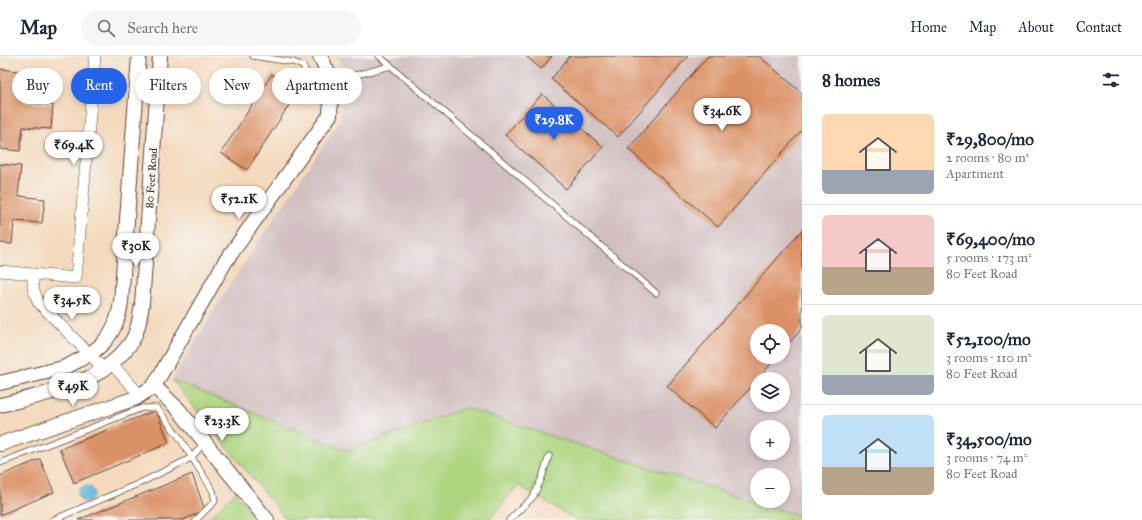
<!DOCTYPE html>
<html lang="en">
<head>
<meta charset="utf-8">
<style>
  :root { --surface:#fff; --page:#f6f6f7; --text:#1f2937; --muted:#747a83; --line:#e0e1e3; --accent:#2563eb }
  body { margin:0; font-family:"IM FELL Great Primer",serif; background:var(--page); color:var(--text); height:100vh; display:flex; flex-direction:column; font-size:15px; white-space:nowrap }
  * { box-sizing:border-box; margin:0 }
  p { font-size:13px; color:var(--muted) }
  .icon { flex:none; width:22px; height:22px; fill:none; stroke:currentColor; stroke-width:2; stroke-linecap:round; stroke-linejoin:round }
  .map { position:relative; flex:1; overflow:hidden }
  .sheet { display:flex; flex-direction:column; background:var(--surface); width:340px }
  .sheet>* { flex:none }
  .top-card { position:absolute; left:12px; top:12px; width:380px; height:36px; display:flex; gap:8px }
  .buttons { position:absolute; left:750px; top:268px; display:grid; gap:8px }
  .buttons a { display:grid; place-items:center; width:40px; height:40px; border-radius:50%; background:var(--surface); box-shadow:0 2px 6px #0003; font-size:20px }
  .price { position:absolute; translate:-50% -34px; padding:0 9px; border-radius:14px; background:#fff; color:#222; font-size:13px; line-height:26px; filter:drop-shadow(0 1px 2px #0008) }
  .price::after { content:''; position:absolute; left:50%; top:24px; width:12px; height:9px; margin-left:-6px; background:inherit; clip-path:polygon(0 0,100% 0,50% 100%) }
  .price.current { background:var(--accent); color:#fff }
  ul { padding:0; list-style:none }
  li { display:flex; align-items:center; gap:12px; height:100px; padding:0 20px }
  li+li { border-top:1px solid var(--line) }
  li span { display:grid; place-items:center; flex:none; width:112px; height:80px; border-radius:6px; color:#555 }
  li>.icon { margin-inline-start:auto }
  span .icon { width:48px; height:48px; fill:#fffc; stroke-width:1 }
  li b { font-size:17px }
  h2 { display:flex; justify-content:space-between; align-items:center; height:48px; padding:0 20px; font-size:17px }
  .tag { padding:0 14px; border-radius:18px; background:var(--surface); box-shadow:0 2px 6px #0003; font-size:14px; line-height:36px }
  .tag.current { background:var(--accent); color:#fff }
  header { display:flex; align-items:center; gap:24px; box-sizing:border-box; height:56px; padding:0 20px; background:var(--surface); border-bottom:1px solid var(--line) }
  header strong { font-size:19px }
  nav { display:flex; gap:22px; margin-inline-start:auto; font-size:14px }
  .search { width:280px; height:36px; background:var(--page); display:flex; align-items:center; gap:10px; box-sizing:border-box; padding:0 14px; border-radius:22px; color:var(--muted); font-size:15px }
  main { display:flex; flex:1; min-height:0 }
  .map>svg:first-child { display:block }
  .industrial { fill:#d2bfc1; fill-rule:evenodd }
  .green { fill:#add57f; stroke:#74804e }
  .water { fill:#5fbadd; stroke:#4d727e }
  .building { fill:#db9166 }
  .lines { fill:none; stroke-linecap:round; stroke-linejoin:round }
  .service-casing { stroke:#574436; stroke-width:7 }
  .minor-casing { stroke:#574436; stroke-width:12 }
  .tertiary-casing { stroke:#574436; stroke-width:16 }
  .service { stroke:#fff; stroke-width:5.5 }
  .minor { stroke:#fff; stroke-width:11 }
  .tertiary { stroke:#fff; stroke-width:14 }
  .labels { text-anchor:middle; stroke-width:4; stroke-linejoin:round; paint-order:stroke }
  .street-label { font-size:11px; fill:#3b2a1e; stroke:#f6f6f2 }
</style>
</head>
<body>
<header>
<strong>Map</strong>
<div class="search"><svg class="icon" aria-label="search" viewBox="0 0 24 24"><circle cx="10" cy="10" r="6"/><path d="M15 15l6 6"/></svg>Search here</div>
<nav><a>Home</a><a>Map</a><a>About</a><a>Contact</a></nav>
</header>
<main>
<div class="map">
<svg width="802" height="464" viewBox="0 0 802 464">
  <rect width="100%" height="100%" fill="#f6f6f2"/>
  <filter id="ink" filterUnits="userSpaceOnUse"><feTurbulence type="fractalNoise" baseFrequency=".025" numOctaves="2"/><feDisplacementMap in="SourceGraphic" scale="8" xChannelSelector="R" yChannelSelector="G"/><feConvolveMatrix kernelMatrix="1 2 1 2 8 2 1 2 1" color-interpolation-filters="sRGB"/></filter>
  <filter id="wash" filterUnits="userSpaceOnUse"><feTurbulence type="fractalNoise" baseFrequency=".012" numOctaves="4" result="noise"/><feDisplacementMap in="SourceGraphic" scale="16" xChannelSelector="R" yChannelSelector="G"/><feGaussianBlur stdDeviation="0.9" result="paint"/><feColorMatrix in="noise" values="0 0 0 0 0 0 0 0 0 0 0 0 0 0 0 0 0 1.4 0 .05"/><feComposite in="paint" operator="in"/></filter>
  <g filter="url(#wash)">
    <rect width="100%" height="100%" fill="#f4d9bc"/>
    <!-- industrial -->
    <path class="industrial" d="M336,0h466v461l-337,-109 -117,43 -176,-71 60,-99 109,-162 2,-52zM757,275h26v26h-26zM757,323h26v26h-26zM757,371h26v26h-26zM757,419h26v26h-26z"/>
    <!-- green -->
    <g class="green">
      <path d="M172,324l176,71 117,-43 337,109v3h-226l-58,-35 -29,35h-202z"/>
      <path d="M235,436l22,28h-50z"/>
    </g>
    <!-- water -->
    <circle class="water" cx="86" cy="438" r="8"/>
    <g id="blocks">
      <!-- building -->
      <g class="building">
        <path d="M526,0h26l-11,13z"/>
        <path d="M570,0h118l-70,81 -67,-58z"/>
        <path d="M708,0h51l43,37v37l-84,97 -90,-78z"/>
        <path d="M0,13l29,3 -3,30 27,3 -2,24 -28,-2 -3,24 -20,-2z"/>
        <path d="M272,18l26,17 -51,79 -26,-17z"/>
        <path d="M542,38l61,53 -37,42 -61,-54z"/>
        <path d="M0,108l21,2 -3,30 27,3 -3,24 -28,-2 -2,23 -12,-1z"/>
        <path d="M802,174v98l-19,22v-19h-26v26h20l-62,71 -48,-42z"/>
        <path d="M156,354l13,33 -95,40 -14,-34z"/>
        <path d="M40,403l14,33 -54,23v-39z"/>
        <path d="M192,418l13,36 -22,10h-105z"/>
      </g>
    </g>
  </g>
  <g filter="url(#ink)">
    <use href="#blocks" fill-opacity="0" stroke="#574436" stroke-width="1"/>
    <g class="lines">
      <defs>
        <g id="service">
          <path d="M253,0l40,6 10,4 7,15h22l59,-15"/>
          <path d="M379,0l277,237"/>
          <path d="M0,407l142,-55h15l22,29 34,54 2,10 -19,19"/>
          <path d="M53,464l87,-37 51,-25 13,-15"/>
          <path d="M509,464l24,-23 8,-17 8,-24"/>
        </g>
        <g id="minor">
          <path d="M0,215l76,7 19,-222"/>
          <path d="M33,218v14l5,14 66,67"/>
          <path d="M111,307l29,32"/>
        </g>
        <g id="tertiary">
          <path d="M0,327l63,-15c33,-15 53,-28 58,-66l18,-246"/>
          <path d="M154,330l24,23 89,111"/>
          <path d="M0,349c46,-11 100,-20 130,-61 8,-11 10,-27 12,-40l18,-248"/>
          <path d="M0,388l136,-46 18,-12 71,-124 105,-147 2,-34 -12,-25"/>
        </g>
      </defs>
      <!-- service casing -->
      <use href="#service" class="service-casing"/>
      <!-- minor casing -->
      <use href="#minor" class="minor-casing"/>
      <!-- tertiary casing -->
      <use href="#tertiary" class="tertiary-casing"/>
      <!-- service -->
      <use href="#service" class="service"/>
      <!-- minor -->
      <use href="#minor" class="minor"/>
      <!-- tertiary -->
      <use href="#tertiary" class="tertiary"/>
    </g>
  </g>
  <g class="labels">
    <!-- street labels -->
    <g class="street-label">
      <text transform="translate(151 122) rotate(-86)" y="4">80 Feet Road</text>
    </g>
  </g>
</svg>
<div class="buttons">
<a><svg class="icon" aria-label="locate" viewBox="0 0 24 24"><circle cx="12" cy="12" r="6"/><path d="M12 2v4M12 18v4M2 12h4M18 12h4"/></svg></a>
<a><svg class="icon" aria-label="layers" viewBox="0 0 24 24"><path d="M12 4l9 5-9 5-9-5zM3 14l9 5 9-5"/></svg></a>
<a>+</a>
<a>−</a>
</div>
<b class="price" style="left:722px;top:76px">₹34.6K</b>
<b class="price current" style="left:554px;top:85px">₹29.8K</b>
<b class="price" style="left:74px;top:110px">₹69.4K</b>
<b class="price" style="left:239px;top:164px">₹52.1K</b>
<b class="price" style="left:136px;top:211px">₹30K</b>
<b class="price" style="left:72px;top:265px">₹34.5K</b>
<b class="price" style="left:73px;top:351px">₹49K</b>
<b class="price" style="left:222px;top:386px">₹23.3K</b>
<div class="top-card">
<a class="tag">Buy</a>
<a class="tag current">Rent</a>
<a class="tag">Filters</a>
<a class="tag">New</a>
<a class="tag">Apartment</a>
</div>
</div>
<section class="sheet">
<h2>8 homes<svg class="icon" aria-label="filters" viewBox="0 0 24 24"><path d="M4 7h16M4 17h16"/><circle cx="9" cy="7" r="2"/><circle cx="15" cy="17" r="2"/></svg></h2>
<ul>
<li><span style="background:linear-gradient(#ffd9b3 70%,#9aa5b1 0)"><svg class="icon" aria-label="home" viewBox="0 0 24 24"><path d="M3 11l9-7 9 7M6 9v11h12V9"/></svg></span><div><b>₹29,800/mo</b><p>2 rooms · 80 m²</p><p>Apartment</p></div></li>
<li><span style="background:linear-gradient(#f6c9c9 65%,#b9a48a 0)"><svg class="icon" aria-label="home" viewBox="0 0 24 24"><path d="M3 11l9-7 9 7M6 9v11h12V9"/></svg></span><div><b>₹69,400/mo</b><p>5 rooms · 173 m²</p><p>80 Feet Road</p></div></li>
<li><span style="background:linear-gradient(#dfe7d0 75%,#9aa5b1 0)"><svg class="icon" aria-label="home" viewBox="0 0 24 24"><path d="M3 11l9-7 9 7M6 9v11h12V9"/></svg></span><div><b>₹52,100/mo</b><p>3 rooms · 110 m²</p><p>80 Feet Road</p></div></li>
<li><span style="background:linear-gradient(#bfe0f5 65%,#b9a48a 0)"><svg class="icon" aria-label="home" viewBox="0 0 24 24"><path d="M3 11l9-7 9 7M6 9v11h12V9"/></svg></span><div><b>₹34,500/mo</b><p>3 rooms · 74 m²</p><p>80 Feet Road</p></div></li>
</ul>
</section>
</main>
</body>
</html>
